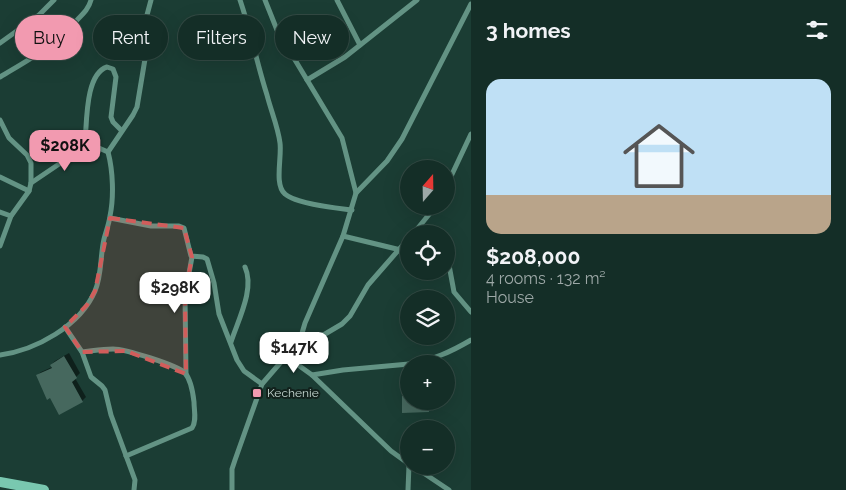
<!DOCTYPE html>
<html lang="en">
<head>
<meta charset="utf-8">
<style>
  :root { --surface:#142e27; --page:#213a33; --text:#f1f3f6; --muted:#9da8a7; --line:#334a44; --accent:#f29ab0 }
  body { margin:0; font-family:Raleway,sans-serif; background:var(--page); color:var(--text); height:100vh; display:flex; flex-direction:column; font-size:19px; white-space:nowrap }
  * { box-sizing:border-box; margin:0 }
  p { font-size:16px; color:var(--muted) }
  .icon { flex:none; width:28px; height:28px; fill:none; stroke:currentColor; stroke-width:2; stroke-linecap:round; stroke-linejoin:round }
  .map { position:relative; flex:1; overflow:hidden }
  .side { display:flex; flex-direction:column; background:var(--surface); width:375px }
  .side>* { flex:none }
  .banner { position:absolute; left:15px; top:15px; width:380px; height:45px; display:flex; gap:10px }
  .needle { width:32px; rotate:20deg }
  .controls { position:absolute; left:400px; top:160px; display:grid; gap:10px }
  .controls a { display:grid; place-items:center; width:55px; height:55px; border-radius:50%; background:var(--surface); box-shadow:0 5px 20px #0002,0 0 0 1px var(--line); font-size:25px }
  .price { position:absolute; translate:-50% -42px; padding:0 11px; border-radius:10px; background:#fff; color:#222; font-size:16px; line-height:32px; filter:drop-shadow(0 1px 2px #0008) }
  .price::after { content:''; position:absolute; left:50%; top:30px; width:15px; height:11px; margin-left:-8px; background:inherit; clip-path:polygon(0 0,100% 0,50% 100%) }
  .price.active { background:var(--accent); color:#111 }
  ul { padding:0; list-style:none }
  li { display:grid; align-content:center; gap:10px; height:265px; padding:0 15px }
  li span { display:grid; place-items:center; height:155px; border-radius:15px; color:#555 }
  li>.icon { margin-inline-start:auto }
  span .icon { width:90px; height:90px; fill:#fffc; stroke-width:1 }
  li b { font-size:21px }
  h2 { display:flex; justify-content:space-between; align-items:center; height:60px; padding:0 15px; font-size:21px }
  .chip { padding:0 18px; border-radius:22px; background:var(--surface); box-shadow:0 5px 20px #0002,0 0 0 1px var(--line); font-size:18px; line-height:45px }
  .chip.active { background:var(--accent); color:#111 }
  main { display:flex; flex:1; min-height:0 }
  .map>svg:first-child { display:block }
  .shadow { fill:#0007 }
  .building { fill:#46685e }
  .lines { fill:none; stroke-linecap:round; stroke-linejoin:round }
  .street { stroke:#639384; stroke-width:5 }
  .secondary { stroke:#79c8b0; stroke-width:10 }
  .marked { fill:#d15d5b; fill-opacity:0.2; stroke:#d15d5b; stroke-width:4; stroke-dasharray:10 6; stroke-linejoin:round }
  .poi-dot { fill:#f29ab0; stroke:#12211c; stroke-width:2 }
  .labels { text-anchor:middle; stroke-width:4; stroke-linejoin:round; paint-order:stroke }
  .poi-label { font-size:12px; fill:#c6d8d2; stroke:#12211c; text-anchor:start }
</style>
</head>
<body>
<main>
<div class="map">
<svg width="471" height="490" viewBox="0 0 471 490">
  <rect width="100%" height="100%" fill="#1b3d34"/>
  <!-- shadow -->
  <g class="shadow">
    <path d="M69,353l11,20 -5,5 11,19 -4,4 -45,-25 4,-4 11,-5 -1,-2 4,-4z"/>
    <path d="M407,393h2v8h24l-1,6 -4,4 -25,1v-15z"/>
  </g>
  <!-- building -->
  <g class="building">
    <path d="M64,356l13,22 -5,4 11,20 -24,13 -9,-17 -3,2 -11,-25 16,-7 -2,-3z"/>
    <path d="M402,396h7v5h19l1,11 -27,1z"/>
  </g>
  <g class="lines">
    <!-- street -->
    <g class="street">
      <path d="M240,0c11,32 17,64 27,95 4,16 11,32 13,48 2,14 -6,42 5,51 11,10 51,14 67,16"/>
      <path d="M337,0l23,45"/>
      <path d="M0,43l39,-28 15,-15"/>
      <path d="M0,77c28,-17 57,-32 78,-58 6,-6 11,-11 13,-19"/>
      <path d="M307,80l38,-23 72,-57"/>
      <path d="M0,120l9,18 18,17 4,8v20l-2,8 -18,25 -11,30"/>
      <path d="M108,152l25,-37 4,-8 11,-66 -1,-26 4,-15"/>
      <path d="M0,177l29,14"/>
      <path d="M31,183l34,-23 20,-18c2,-19 0,-68 22,-75l6,2 3,8 -5,40 2,5 8,8"/>
      <path d="M446,187l25,-53"/>
      <path d="M356,193l31,-32 15,-22 69,-135"/>
      <path d="M0,212l11,4"/>
      <path d="M110,218l41,8h28l5,2 7,28 12,1 4,2 7,24 5,31 18,46 7,11 18,13"/>
      <path d="M413,234l23,-28"/>
      <path d="M343,236l66,16"/>
      <path d="M446,261l3,4 5,27 17,20"/>
      <path d="M65,327l17,25 9,25 11,9 3,4 6,25 24,65 -1,10"/>
      <path d="M300,340l20,-3 22,-13 8,-8 18,-31 41,-47"/>
      <path d="M231,342c7,-22 24,-53 14,-75"/>
      <path d="M82,352c10,-1 20,-3 31,-3 12,0 64,16 72,24 6,7 8,20 9,29 0,9 3,18 -2,26l-66,28"/>
      <path d="M0,355c36,-5 80,-29 95,-64 7,-16 5,-35 9,-52 2,-8 5,-15 6,-23 4,-19 3,-45 -2,-64l-23,-10"/>
      <path d="M287,357l25,18 79,76 18,13"/>
      <path d="M409,364c25,-5 40,-11 62,-24"/>
      <path d="M186,374l-1,-79 7,-38"/>
      <path d="M312,375l31,-5 66,-6"/>
      <path d="M413,466l36,24"/>
      <path d="M232,490v-21l3,-9 27,-76 38,-44 5,-17 38,-87 13,-43 -14,-55 -65,-108 -12,-30"/>
      <path d="M408,490l1,-25"/>
    </g>
    <!-- secondary -->
    <path class="secondary" d="M0,482l44,8"/>
  </g>
  <!-- marked area -->
  <path class="marked" d="M110,218l74,10 8,29 -7,38 1,79 -60,-23 -44,1 -17,-25 22,-22 8,-14z"/>
  <!-- markers -->
  <rect class="poi-dot" x="252" y="388" width="10" height="10" rx="2.5"/>
  <g class="labels">
    <!-- poi labels -->
    <g class="poi-label">
      <text x="267" y="397">Kechenie</text>
    </g>
  </g>
</svg>
<div class="controls">
<a><svg class="needle" viewBox="-14 -14 28 28"><path d="M0-13l5 13h-10z" fill="#e53935"/><path d="M0 13l5-13h-10z" fill="#9da8a7"/></svg></a>
<a><svg class="icon" aria-label="locate" viewBox="0 0 24 24"><circle cx="12" cy="12" r="6"/><path d="M12 2v4M12 18v4M2 12h4M18 12h4"/></svg></a>
<a><svg class="icon" aria-label="layers" viewBox="0 0 24 24"><path d="M12 4l9 5-9 5-9-5zM3 14l9 5 9-5"/></svg></a>
<a>+</a>
<a>−</a>
</div>
<b class="price active" style="left:65px;top:172px">$208K</b>
<b class="price" style="left:175px;top:314px">$298K</b>
<b class="price" style="left:294px;top:374px">$147K</b>
<div class="banner">
<a class="chip active">Buy</a>
<a class="chip">Rent</a>
<a class="chip">Filters</a>
<a class="chip">New</a>
</div>
</div>
<section class="side">
<h2>3 homes<svg class="icon" aria-label="filters" viewBox="0 0 24 24"><path d="M4 7h16M4 17h16"/><circle cx="9" cy="7" r="2"/><circle cx="15" cy="17" r="2"/></svg></h2>
<ul>
<li><span style="background:linear-gradient(#bfe0f5 75%,#b9a48a 0)"><svg class="icon" aria-label="home" viewBox="0 0 24 24"><path d="M3 11l9-7 9 7M6 9v11h12V9"/></svg></span><div><b>$208,000</b><p>4 rooms · 132 m²</p><p>House</p></div></li>
</ul>
</section>
</main>
</body>
</html>
